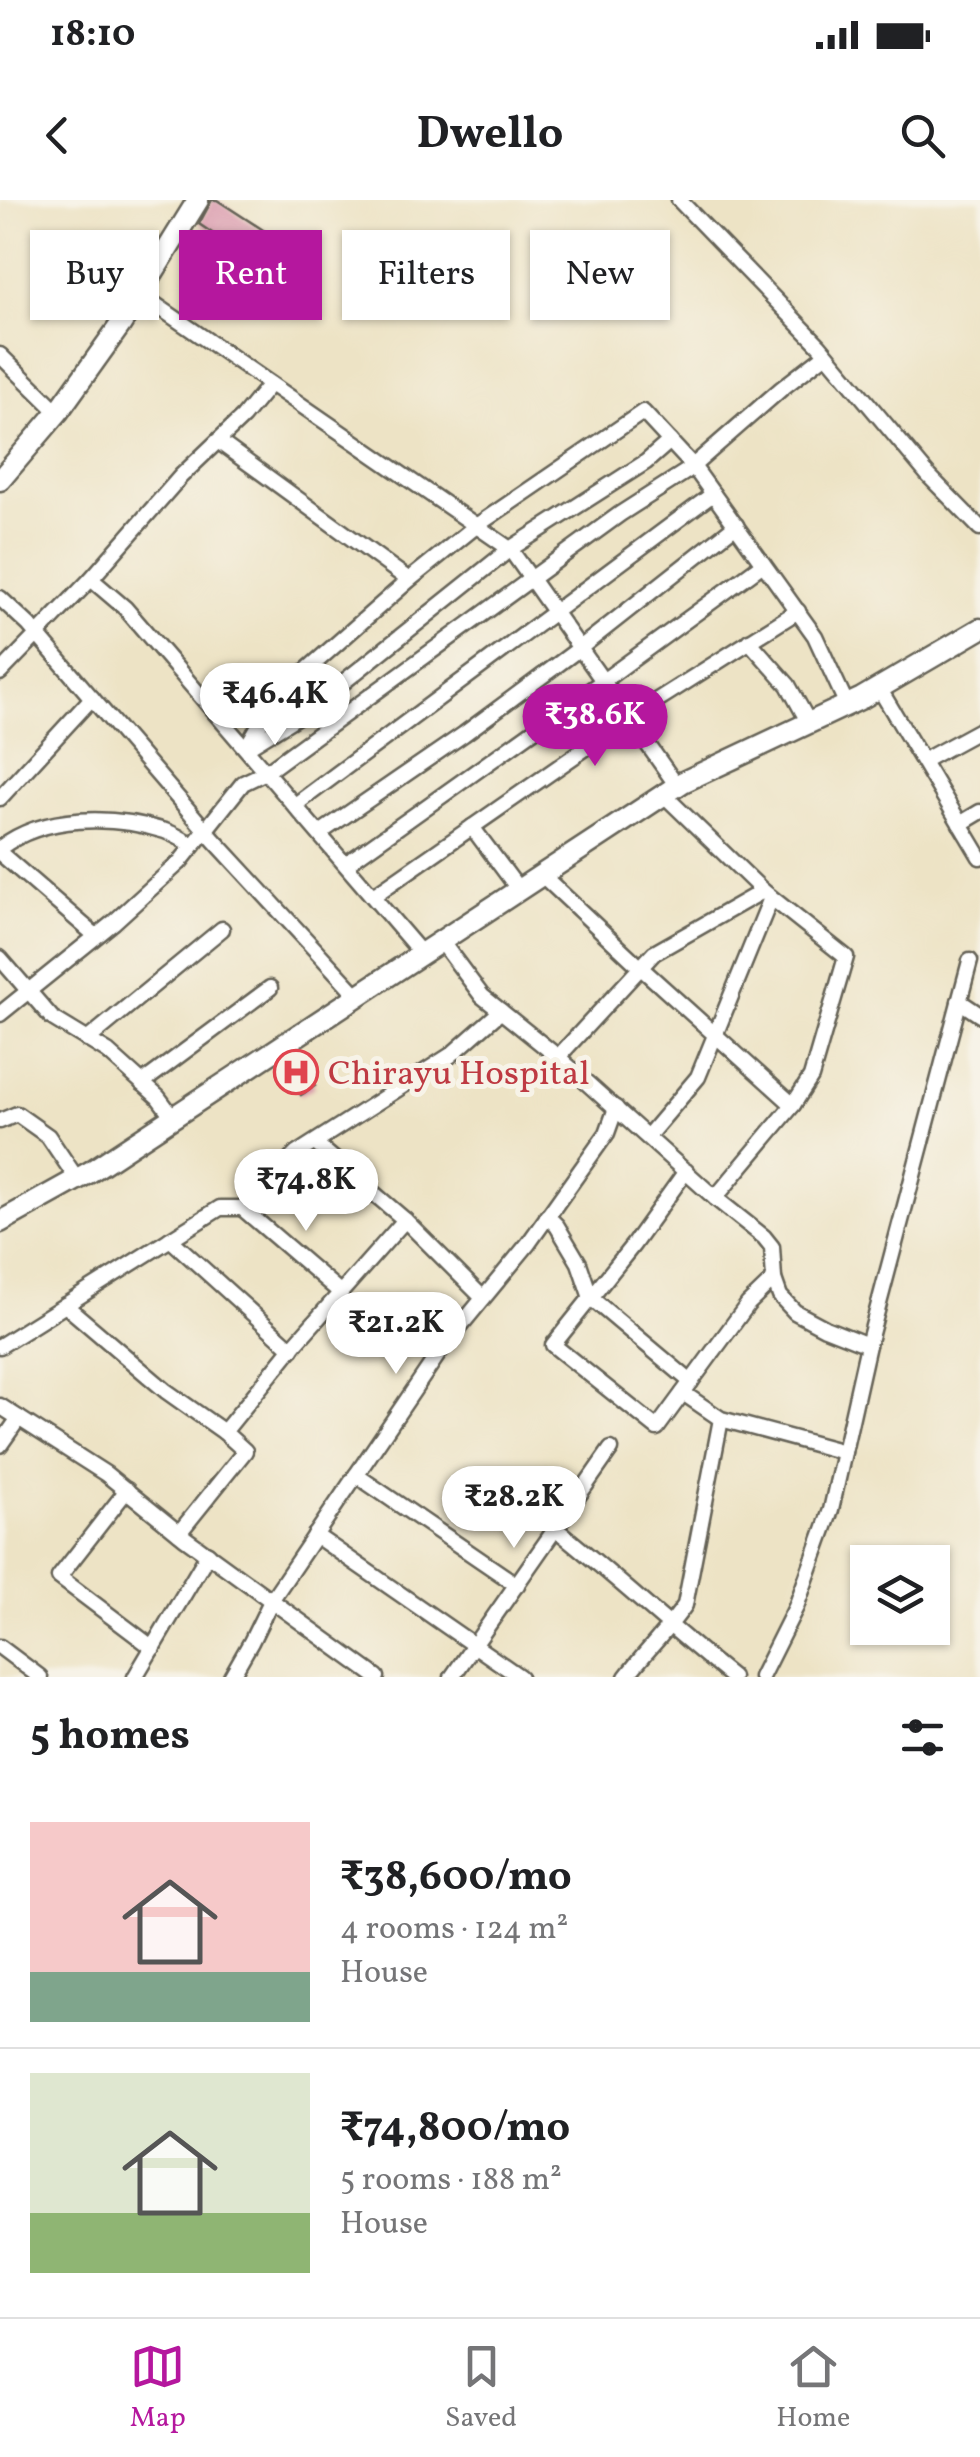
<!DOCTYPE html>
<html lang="en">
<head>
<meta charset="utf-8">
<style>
  :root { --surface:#fff; --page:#f6f6f6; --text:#202124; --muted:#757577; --line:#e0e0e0; --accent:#b5179e }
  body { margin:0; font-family:Vollkorn,serif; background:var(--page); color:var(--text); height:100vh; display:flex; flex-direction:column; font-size:38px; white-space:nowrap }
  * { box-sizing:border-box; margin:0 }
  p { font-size:32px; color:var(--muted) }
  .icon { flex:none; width:55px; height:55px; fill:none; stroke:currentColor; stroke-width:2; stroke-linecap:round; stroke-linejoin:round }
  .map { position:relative; height:1477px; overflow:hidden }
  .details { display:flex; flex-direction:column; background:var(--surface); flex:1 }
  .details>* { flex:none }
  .hud { position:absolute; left:30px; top:30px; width:920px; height:90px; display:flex; gap:20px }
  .tools { position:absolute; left:850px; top:1345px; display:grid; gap:20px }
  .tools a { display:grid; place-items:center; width:100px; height:100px; border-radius:0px; background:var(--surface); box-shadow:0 2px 8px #0004; font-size:50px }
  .price { position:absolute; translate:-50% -85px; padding:0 22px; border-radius:35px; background:#fff; color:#222; font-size:32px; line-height:65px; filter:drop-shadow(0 2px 5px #0008) }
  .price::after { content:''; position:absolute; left:50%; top:60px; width:30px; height:22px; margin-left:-15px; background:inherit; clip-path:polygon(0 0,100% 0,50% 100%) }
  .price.on { background:var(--accent); color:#fff }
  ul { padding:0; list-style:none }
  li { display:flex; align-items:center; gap:30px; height:250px; padding:0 30px }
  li+li { border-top:2px solid var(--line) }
  li span { display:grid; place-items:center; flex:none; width:280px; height:200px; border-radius:0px; color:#555 }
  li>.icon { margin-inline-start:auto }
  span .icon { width:120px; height:120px; fill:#fffc; stroke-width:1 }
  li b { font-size:42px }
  h2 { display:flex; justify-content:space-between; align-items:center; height:120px; padding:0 30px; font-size:42px }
  .pill { padding:0 35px; border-radius:0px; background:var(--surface); box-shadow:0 2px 8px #0004; font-size:35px; line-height:90px }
  .pill.on { background:var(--accent); color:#fff }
  .status { display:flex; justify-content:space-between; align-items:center; height:70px; padding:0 50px; background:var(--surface); direction:ltr }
  .status svg { height:28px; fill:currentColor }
  header { display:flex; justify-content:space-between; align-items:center; height:130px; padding:0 30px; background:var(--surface); font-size:45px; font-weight:700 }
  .tabs { display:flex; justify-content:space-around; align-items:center; height:140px; border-top:2px solid var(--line); background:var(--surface); font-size:28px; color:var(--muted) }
  .tabs a { display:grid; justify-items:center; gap:5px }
  .tabs .on { color:var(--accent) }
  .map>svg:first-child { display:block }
  .building { fill:#d893a8 }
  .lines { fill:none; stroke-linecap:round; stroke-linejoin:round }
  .street-casing { stroke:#656257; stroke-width:19 }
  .secondary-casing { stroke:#656257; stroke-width:25 }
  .street { stroke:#fff; stroke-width:14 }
  .secondary { stroke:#fff; stroke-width:20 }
  .labels { text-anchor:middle; stroke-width:10; stroke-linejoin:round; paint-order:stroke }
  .health-label { font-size:35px; fill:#be3a42; stroke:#f7f3e8; text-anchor:start }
</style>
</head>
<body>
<div class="status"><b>18:10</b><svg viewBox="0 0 49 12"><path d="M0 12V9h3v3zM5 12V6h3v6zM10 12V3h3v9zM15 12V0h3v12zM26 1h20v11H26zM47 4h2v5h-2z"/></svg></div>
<header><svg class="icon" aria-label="back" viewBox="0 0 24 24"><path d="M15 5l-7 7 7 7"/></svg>Dwello<svg class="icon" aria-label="search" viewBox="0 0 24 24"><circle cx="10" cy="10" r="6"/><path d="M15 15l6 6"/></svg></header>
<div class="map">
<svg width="980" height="1477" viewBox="0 0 980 1477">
  <rect width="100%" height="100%" fill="#f7f3e8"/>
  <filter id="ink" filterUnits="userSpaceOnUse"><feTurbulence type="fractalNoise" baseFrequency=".01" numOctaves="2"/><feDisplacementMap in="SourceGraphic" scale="20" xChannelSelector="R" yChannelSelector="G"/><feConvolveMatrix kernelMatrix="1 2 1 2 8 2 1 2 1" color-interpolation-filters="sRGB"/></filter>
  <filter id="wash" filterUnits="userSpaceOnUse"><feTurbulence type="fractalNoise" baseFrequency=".0048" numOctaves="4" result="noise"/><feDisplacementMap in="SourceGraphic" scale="40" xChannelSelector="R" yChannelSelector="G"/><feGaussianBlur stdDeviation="2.25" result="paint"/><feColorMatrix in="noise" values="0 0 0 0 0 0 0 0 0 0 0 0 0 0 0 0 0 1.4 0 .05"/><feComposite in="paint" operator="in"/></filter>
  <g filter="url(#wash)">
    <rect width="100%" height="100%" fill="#ede3c5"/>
    <g id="blocks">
      <!-- building -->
      <g class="building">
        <path d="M212,0h5l54,35 -29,45 -27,-18 12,-19 -28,-19z"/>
        <path d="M293,856l22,30 -14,9 -22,-30z"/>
      </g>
    </g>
  </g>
  <g filter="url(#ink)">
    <use href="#blocks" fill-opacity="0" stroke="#656257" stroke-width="2.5"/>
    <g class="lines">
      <defs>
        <g id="street">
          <path d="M679,0l140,145 109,130 52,53"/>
          <path d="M140,94l370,255 167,237"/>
          <path d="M0,155l58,57"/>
          <path d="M218,241l191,139"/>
          <path d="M91,379l34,29 297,346"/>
          <path d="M0,398l29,27 185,215 144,156"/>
          <path d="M749,441l39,44 21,38"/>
          <path d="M0,473l91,-94 90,-103 62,-59 27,-33"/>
          <path d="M879,488l101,169"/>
          <path d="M251,545l60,-37 199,-159 136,-87 24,-21"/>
          <path d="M246,548l28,-49 135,-119 67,-54 167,-114 50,54 122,170 32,69"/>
          <path d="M923,561l57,-31"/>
          <path d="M664,595l99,96 83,66 -35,120 -18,28 -78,93"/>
          <path d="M0,598l92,-100"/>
          <path d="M295,605l418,-311"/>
          <path d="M960,624l20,-12"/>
          <path d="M472,627l47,63"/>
          <path d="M320,633l144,-99 116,-86 156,-123"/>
          <path d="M0,648c44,-34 113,-33 165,-17 9,3 19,9 27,14"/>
          <path d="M0,653l96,83"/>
          <path d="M346,664l257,-183 160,-117"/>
          <path d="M542,675l98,92 153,138"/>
          <path d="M373,696l256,-178 169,-107"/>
          <path d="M441,741l41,55 76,61 157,141 49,39 8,10 2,32 6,17 15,16 30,16 43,17"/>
          <path d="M0,758l52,60 56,34 50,45 15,20"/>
          <path d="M959,801l21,14"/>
          <path d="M0,814l114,-92 66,-60 63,-79 23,-11 354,-258 67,-43 94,-82 45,-35"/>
          <path d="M87,840l135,-111"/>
          <path d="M558,857l96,-104 109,-62"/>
          <path d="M142,883l128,-95"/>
          <path d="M0,921l17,-7 31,22 29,43"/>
          <path d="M648,936l50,-59 73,-179"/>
          <path d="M315,943l90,77 78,78"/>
          <path d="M686,971l-53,74 -80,100 104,83 91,-124 26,-25"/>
          <path d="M242,1008l99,85"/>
          <path d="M547,1016l10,10 22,37 12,35 100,84"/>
          <path d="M170,1039l122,110"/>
          <path d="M65,1105l101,86 58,41"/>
          <path d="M0,1146l220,-138h22l54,-54 155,-99 50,-44"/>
          <path d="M683,1193l38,26 123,33"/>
          <path d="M0,1206l106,68 79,64 192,139"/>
          <path d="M0,1245l19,-27"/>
          <path d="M356,1275l161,110"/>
          <path d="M127,1290l-68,87 94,71"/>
          <path d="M556,1329c60,48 116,100 176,148"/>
          <path d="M179,1333l66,-82 -21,-19 72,-89 109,-123"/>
          <path d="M315,1335l205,142"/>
          <path d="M0,1447l40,30"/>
          <path d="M135,1477l73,-123"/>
          <path d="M231,1477l20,-35 21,-43 171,-252 85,-103 79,-111 9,-25"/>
          <path d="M452,1477l159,-228"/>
          <path d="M626,1477c19,-25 41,-46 59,-72l36,-186"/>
          <path d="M761,1477l35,-70 35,-97 37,-165 102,-384"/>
        </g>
        <g id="secondary">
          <path d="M0,280l58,-68 63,-88 77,-124"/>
          <path d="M0,1022l90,-50 593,-390 179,-84 118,-69"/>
        </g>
      </defs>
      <!-- street casing -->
      <use href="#street" class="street-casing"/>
      <!-- secondary casing -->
      <use href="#secondary" class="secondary-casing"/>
      <!-- street -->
      <use href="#street" class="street"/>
      <!-- secondary -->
      <use href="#secondary" class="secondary"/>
    </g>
  </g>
  <!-- icons -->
  <defs>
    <symbol id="hospital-ring" viewBox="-11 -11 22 22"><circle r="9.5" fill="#f7f3e8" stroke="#e0444e" stroke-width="1.5"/><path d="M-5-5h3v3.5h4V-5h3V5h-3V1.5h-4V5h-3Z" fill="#e0444e"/></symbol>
  </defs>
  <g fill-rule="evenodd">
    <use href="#hospital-ring" x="271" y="847" width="50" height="50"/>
  </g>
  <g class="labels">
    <!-- health labels -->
    <g class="health-label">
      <text x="328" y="884">Chirayu Hospital</text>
    </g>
  </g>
</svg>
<div class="tools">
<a><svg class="icon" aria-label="layers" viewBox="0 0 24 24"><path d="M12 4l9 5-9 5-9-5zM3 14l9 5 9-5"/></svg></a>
</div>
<b class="price" style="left:275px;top:548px">₹46.4K</b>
<b class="price on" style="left:595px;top:569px">₹38.6K</b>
<b class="price" style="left:306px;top:1034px">₹74.8K</b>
<b class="price" style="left:396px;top:1177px">₹21.2K</b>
<b class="price" style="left:514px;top:1351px">₹28.2K</b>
<div class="hud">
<a class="pill">Buy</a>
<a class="pill on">Rent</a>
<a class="pill">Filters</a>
<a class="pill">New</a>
</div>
</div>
<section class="details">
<h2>5 homes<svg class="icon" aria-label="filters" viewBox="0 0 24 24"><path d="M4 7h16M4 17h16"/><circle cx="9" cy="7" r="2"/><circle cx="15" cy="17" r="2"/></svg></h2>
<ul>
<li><span style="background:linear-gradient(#f6c9c9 75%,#7fa58c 0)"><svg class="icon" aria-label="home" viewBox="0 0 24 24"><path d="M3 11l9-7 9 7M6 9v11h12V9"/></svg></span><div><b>₹38,600/mo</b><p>4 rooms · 124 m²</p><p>House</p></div></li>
<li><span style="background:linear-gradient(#dfe7d0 70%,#8fb573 0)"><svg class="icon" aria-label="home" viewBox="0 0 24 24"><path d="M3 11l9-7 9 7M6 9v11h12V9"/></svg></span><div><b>₹74,800/mo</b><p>5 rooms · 188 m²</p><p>House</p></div></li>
</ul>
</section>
<nav class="tabs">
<a class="on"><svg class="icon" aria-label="map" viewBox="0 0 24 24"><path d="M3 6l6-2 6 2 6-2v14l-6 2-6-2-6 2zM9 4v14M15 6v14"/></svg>Map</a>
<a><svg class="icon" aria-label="saved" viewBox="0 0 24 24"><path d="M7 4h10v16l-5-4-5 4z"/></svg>Saved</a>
<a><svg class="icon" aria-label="home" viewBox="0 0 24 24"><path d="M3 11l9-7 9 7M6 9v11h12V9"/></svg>Home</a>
</nav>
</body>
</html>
